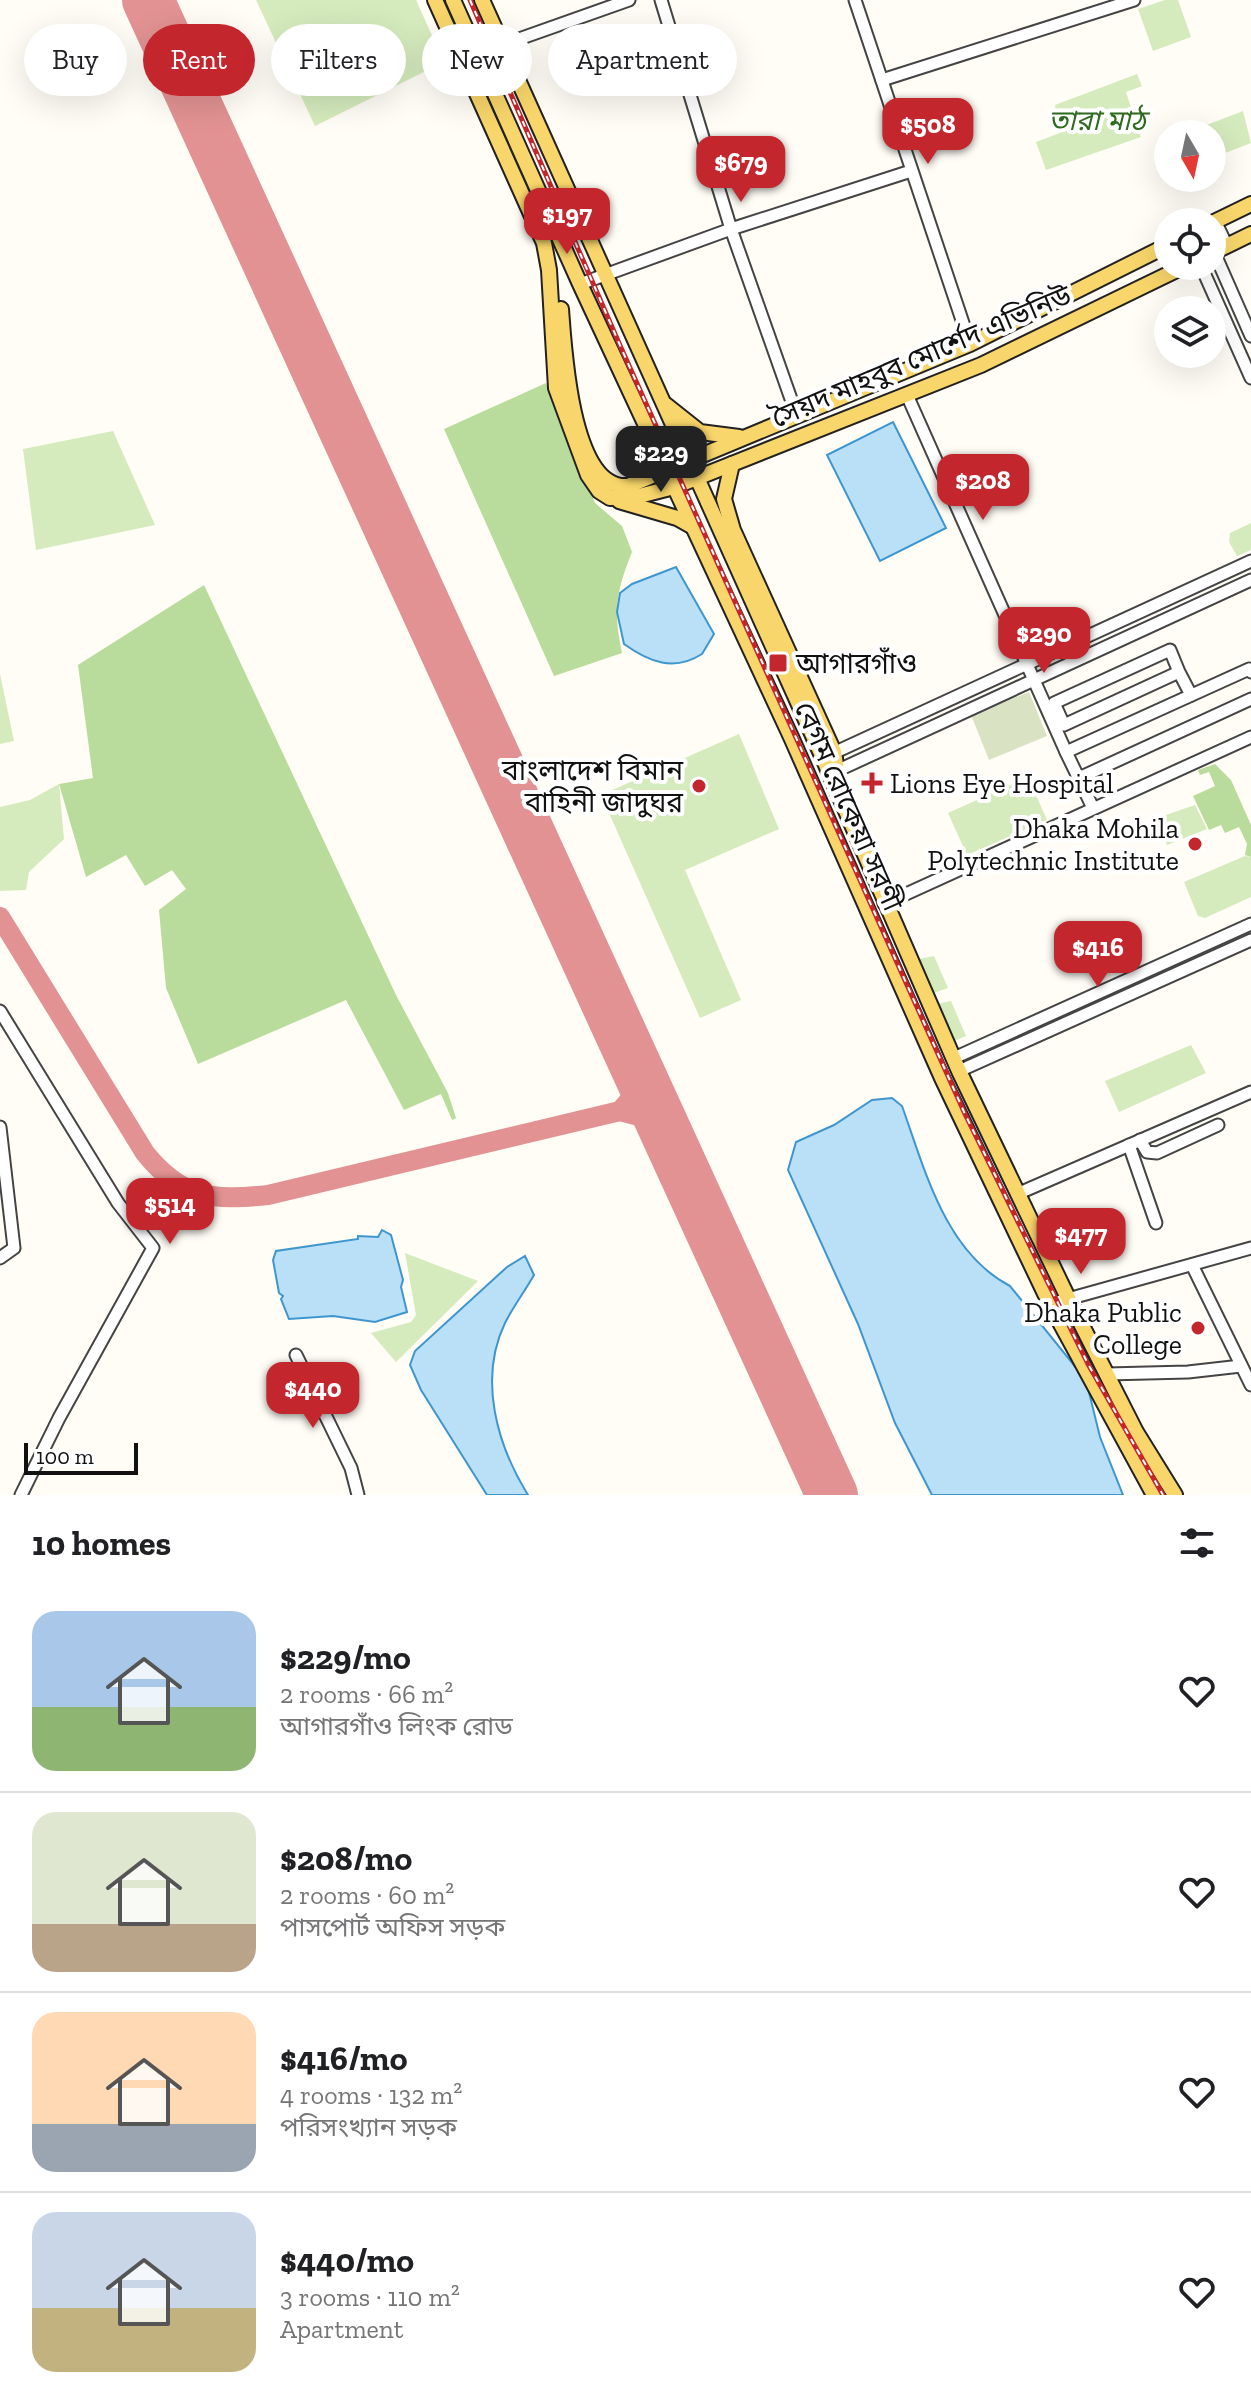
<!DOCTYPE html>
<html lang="en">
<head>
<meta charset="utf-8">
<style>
  :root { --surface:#fff; --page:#f6f6f6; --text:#202124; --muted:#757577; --line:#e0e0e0; --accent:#c4262e }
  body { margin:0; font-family:"Zilla Slab","Noto Sans Bengali",serif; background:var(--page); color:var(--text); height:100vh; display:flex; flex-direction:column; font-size:30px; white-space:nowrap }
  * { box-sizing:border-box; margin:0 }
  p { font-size:26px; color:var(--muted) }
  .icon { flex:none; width:44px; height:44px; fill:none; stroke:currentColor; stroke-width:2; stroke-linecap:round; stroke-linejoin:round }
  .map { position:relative; height:1495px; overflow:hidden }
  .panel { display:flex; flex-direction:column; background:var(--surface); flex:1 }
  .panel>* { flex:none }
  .top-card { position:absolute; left:24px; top:24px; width:800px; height:72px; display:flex; gap:16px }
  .needle { width:52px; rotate:171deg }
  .tools { position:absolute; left:1154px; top:120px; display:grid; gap:16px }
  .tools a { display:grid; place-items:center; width:72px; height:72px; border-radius:50%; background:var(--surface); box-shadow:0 8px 32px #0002; font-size:40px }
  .scale { position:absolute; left:24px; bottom:20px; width:114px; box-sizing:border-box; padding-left:8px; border:4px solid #111; border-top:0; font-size:22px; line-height:28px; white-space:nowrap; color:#111; -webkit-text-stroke:6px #fff; paint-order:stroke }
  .price { position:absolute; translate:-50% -68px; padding:0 18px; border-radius:16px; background:var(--accent); color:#fff; font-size:26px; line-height:52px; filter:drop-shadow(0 2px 4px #0008) }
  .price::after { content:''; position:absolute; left:50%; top:48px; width:24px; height:18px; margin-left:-12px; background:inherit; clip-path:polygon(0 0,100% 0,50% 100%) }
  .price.active { background:#222; color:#fff }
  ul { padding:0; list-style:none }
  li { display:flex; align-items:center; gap:24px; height:200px; padding:0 32px }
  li+li { border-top:2px solid var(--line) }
  li span { display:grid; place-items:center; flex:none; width:224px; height:160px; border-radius:24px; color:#555 }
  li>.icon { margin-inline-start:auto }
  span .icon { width:96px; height:96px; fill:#fffc; stroke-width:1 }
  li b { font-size:34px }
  h2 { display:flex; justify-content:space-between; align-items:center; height:96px; padding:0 32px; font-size:34px }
  .pill { padding:0 28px; border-radius:36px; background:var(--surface); box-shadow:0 8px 32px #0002; font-size:28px; line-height:72px }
  .pill.active { background:var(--accent); color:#fff }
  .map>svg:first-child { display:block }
  .green { fill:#d5ebbd }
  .forest { fill:#b9dc9c }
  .cemetery { fill:#d9e3c4 }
  .water { fill:#b9e0f7; stroke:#3f96cf; stroke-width:2 }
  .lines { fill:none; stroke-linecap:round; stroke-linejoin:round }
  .taxiway { stroke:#e29292; stroke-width:20 }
  .runway { stroke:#e29292; stroke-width:52 }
  .minor-casing { stroke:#444; stroke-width:15 }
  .major-casing { stroke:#222; stroke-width:18 }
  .minor { stroke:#fff; stroke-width:11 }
  .major { stroke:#f9d66b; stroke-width:14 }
  .rail-casing { stroke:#c4262e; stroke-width:5 }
  .rail { stroke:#fff; stroke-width:2; stroke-dasharray:6; stroke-linecap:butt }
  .poi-dot { fill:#c4262e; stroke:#fff; stroke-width:3 }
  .labels { text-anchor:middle; stroke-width:8; stroke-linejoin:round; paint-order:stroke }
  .park-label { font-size:28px; font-style:italic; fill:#2f6b1f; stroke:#fff }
  .street-label { font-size:28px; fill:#111; stroke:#fff }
  .poi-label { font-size:28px; fill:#111; stroke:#fff; text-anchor:end }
</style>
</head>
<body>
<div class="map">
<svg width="1251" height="1495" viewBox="0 0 1251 1495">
  <rect width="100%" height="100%" fill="#fffdf5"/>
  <!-- green -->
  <g class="green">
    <path d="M256,0h160l28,62 -129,64z"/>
    <path d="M1165,0h13l13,37 -38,14 -15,-42z"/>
    <path d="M1137,74l5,12 -16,6 15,45 -95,33 -10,-28 24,-9 -5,-28z"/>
    <path d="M1243,111l8,32 -39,15v-24h-29z"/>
    <path d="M113,431l42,94 -119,25 -13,-101z"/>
    <path d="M1251,523v27l-14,6 -8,-14 1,-9z"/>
    <path d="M0,674l14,67 -14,3z"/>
    <path d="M739,734l40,95 -94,41 56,130 -41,18 -99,-223z"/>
    <path d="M1028,777l19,43 -80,35 -19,-42z"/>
    <path d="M59,784l5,55 -35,33 -3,18 -26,1v-84l30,-7z"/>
    <path d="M1195,805l12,24 -40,16 -10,-27z"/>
    <path d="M1245,856l6,1v40l-46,21 -7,-2 -14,-34z"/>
    <path d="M934,956l14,32 -14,5 -15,-34z"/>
    <path d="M951,1001l15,35 -12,5 -17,-37z"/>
    <path d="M1191,1045l15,28 -87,39 -14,-31z"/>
    <path d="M405,1253l73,28 -82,81 -25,-29 40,-11 5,-7z"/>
  </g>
  <!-- forest -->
  <g class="forest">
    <path d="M546,383l49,120 27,23 10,26c-16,40 -19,58 -10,101l-68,23 -110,-247z"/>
    <path d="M204,585l192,410 52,98 8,25 -4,2 -11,-26 -37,16 -58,-110 -148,64 -32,-76 -7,-78 27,-21 -14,-19 -27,16 -19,-31 -40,22 -27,-93 34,-6 -15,-113z"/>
    <path d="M1215,764l16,16 20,45v32l-6,-2 2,-11 -8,-17 -14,6 -4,-8 -12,5 -16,-34 22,-10 -6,-14 -9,3 -2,-5z"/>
  </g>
  <!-- cemetery -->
  <path class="cemetery" d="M1029,692l18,44 -58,24 -18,-45z"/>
  <!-- water -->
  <g class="water">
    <path d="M893,422l53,106 -66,33 -53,-106z"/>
    <path d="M676,567l38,67 -12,20c-28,18 -53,8 -78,-10l-7,-32 3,-19 12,-9z"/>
    <path d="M892,1098l10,8c23,64 43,146 108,180l76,94 14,57 23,58h-191l-37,-72 -37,-99 -70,-154 8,-28 38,-17 38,-25z"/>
    <path d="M382,1230l9,5 12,45 -2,7 6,25 -32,10 -42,-6 -44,3 -8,-20 2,-3 -4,-3 -6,-33 3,-9 82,-12v-3l20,1z"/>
    <path d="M525,1256l9,19c-9,16 -21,32 -29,48 -27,56 -8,122 23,172h-41l-66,-105 -11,-25 5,-14 92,-84z"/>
  </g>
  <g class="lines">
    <!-- taxiway -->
    <g class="taxiway">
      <path d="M0,917l145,236c36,45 67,48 123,42l352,-84 14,-16 5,-22"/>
      <path d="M620,1111l19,5 27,15"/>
    </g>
    <!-- runway -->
    <path class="runway" d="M148,0l684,1495"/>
    <defs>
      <g id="minor">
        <path d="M661,0l70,229 66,187"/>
        <path d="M855,0l115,344"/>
        <path d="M502,45l127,-45"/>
        <path d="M882,80l252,-80"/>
        <path d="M1215,221l12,25"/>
        <path d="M1214,252l37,84"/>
        <path d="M1201,266l50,112"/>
        <path d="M580,284l151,-55 180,-58"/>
        <path d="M907,395l159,357 183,-83 2,3"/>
        <path d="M1179,672l-9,-22 -116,53 10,22 115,-53 12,23"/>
        <path d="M1251,699l-172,79 172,-79"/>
        <path d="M1066,752l27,56"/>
        <path d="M827,756l424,-195"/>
        <path d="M830,774l421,-194"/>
        <path d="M884,904l367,-167"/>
        <path d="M0,1011l118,192 35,45 -94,170 -38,77"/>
        <path d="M954,1058l297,-134"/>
        <path d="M959,1071l292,-131"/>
        <path d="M0,1127l14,121 -14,10"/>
        <path d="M1140,1140l7,12 10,1 61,-28"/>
        <path d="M1129,1145l27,78"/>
        <path d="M1017,1194l234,-102"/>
        <path d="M1192,1265l59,120"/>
        <path d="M1050,1304l201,-56"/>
        <path d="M296,1355l55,113 7,27"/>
        <path d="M1107,1374l81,-2 53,-6"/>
      </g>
      <g id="major">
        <path d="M435,0l109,243 5,27 7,118 32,87 11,16 11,7 25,-1 39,-10 307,-122 204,-99"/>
        <path d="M453,0l127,284 211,453 151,341 108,226 104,191"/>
        <path d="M482,0l341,758 136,313 109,227 68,134 39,63"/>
        <path d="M1212,223l39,-19"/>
        <path d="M1212,253l39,-19"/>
        <path d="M561,309c3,39 10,182 67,177l342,-142 198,-99"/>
        <path d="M666,405l34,27 39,5"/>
        <path d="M732,464l-8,35 9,31 101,222 6,38"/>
        <path d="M619,501l58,17 16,9"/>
      </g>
    </defs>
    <!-- minor casing -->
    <use href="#minor" class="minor-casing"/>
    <!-- major casing -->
    <use href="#major" class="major-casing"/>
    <!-- minor -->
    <use href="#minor" class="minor"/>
    <!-- major -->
    <use href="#major" class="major"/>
    <defs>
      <path id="rail" d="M470,0l152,350 343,764 123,250 75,131"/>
    </defs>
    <!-- rail casing -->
    <use href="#rail" class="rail-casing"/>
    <!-- rail -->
    <use href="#rail" class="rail"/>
  </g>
  <!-- markers -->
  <g class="poi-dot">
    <rect x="768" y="653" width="20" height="20" rx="4"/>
    <path d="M868 771h8v8h8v8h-8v8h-8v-8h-8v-8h8z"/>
    <circle cx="699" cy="786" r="8"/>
    <circle cx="1195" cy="844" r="8"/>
    <circle cx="1198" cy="1328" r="8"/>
  </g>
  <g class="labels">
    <!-- park labels -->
    <g class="park-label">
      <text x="1097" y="130">তারা মাঠ</text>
    </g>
    <!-- street labels -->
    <g class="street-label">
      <text transform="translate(921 356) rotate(-23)" y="10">সৈয়দ মাহবুব মোর্শেদ এভিনিউ</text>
      <text transform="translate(849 806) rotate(66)" y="10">বেগম রোকেয়া সরণী</text>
    </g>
    <!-- poi labels -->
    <g class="poi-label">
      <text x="796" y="673" text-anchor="start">আগারগাঁও</text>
      <text x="683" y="780">বাংলাদেশ বিমান<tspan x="683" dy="32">বাহিনী জাদুঘর</tspan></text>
      <text x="890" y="793" text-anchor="start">Lions Eye Hospital</text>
      <text x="1179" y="838">Dhaka Mohila<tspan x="1179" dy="32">Polytechnic Institute</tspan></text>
      <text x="1182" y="1322">Dhaka Public<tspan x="1182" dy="32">College</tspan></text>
    </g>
  </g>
</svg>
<div class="tools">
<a><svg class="needle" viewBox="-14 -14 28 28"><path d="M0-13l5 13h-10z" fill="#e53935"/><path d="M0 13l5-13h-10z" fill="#757577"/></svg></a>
<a><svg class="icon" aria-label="locate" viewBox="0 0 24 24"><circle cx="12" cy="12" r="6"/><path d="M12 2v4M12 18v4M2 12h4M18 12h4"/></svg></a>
<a><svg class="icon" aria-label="layers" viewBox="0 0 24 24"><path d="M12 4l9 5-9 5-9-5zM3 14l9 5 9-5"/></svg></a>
</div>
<div class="scale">100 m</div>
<b class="price" style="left:928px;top:166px">$508</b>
<b class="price" style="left:741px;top:204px">$679</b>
<b class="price" style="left:567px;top:256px">$197</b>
<b class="price active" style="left:661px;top:494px">$229</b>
<b class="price" style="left:983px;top:522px">$208</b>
<b class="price" style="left:1044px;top:675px">$290</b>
<b class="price" style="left:1098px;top:989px">$416</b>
<b class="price" style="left:170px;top:1246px">$514</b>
<b class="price" style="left:1081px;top:1276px">$477</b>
<b class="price" style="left:313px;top:1430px">$440</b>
<div class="top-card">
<a class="pill">Buy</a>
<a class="pill active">Rent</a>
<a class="pill">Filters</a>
<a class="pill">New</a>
<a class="pill">Apartment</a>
</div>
</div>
<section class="panel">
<h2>10 homes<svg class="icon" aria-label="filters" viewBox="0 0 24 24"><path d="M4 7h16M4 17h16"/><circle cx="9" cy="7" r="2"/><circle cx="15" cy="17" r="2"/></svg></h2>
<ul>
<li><span style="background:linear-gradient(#a9c7e8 60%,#8fb573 0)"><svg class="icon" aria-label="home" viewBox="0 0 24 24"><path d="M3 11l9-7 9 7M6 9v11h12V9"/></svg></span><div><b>$229/mo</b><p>2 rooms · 66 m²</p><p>আগারগাঁও লিংক রোড</p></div><svg class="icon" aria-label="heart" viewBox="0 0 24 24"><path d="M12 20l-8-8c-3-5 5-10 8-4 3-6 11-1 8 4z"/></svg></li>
<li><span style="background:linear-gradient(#dfe7d0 70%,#b9a48a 0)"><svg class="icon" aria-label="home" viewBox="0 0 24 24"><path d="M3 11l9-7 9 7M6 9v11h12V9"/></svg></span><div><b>$208/mo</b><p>2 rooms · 60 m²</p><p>পাসপোর্ট অফিস সড়ক</p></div><svg class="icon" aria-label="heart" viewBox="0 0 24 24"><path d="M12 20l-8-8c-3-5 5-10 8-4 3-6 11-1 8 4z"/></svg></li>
<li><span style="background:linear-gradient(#ffd9b3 70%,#9aa5b1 0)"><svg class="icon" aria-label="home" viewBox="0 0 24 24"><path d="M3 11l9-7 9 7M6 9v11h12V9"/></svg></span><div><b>$416/mo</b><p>4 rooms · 132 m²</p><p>পরিসংখ্যান সড়ক</p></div><svg class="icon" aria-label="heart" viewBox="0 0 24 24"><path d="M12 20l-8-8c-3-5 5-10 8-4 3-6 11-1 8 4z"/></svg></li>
<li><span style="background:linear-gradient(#c9d6e8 60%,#c2b280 0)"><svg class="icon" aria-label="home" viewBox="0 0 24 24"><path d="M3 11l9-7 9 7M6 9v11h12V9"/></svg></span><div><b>$440/mo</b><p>3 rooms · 110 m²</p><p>Apartment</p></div><svg class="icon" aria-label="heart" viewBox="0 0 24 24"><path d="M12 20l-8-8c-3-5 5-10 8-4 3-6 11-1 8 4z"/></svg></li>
</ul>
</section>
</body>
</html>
